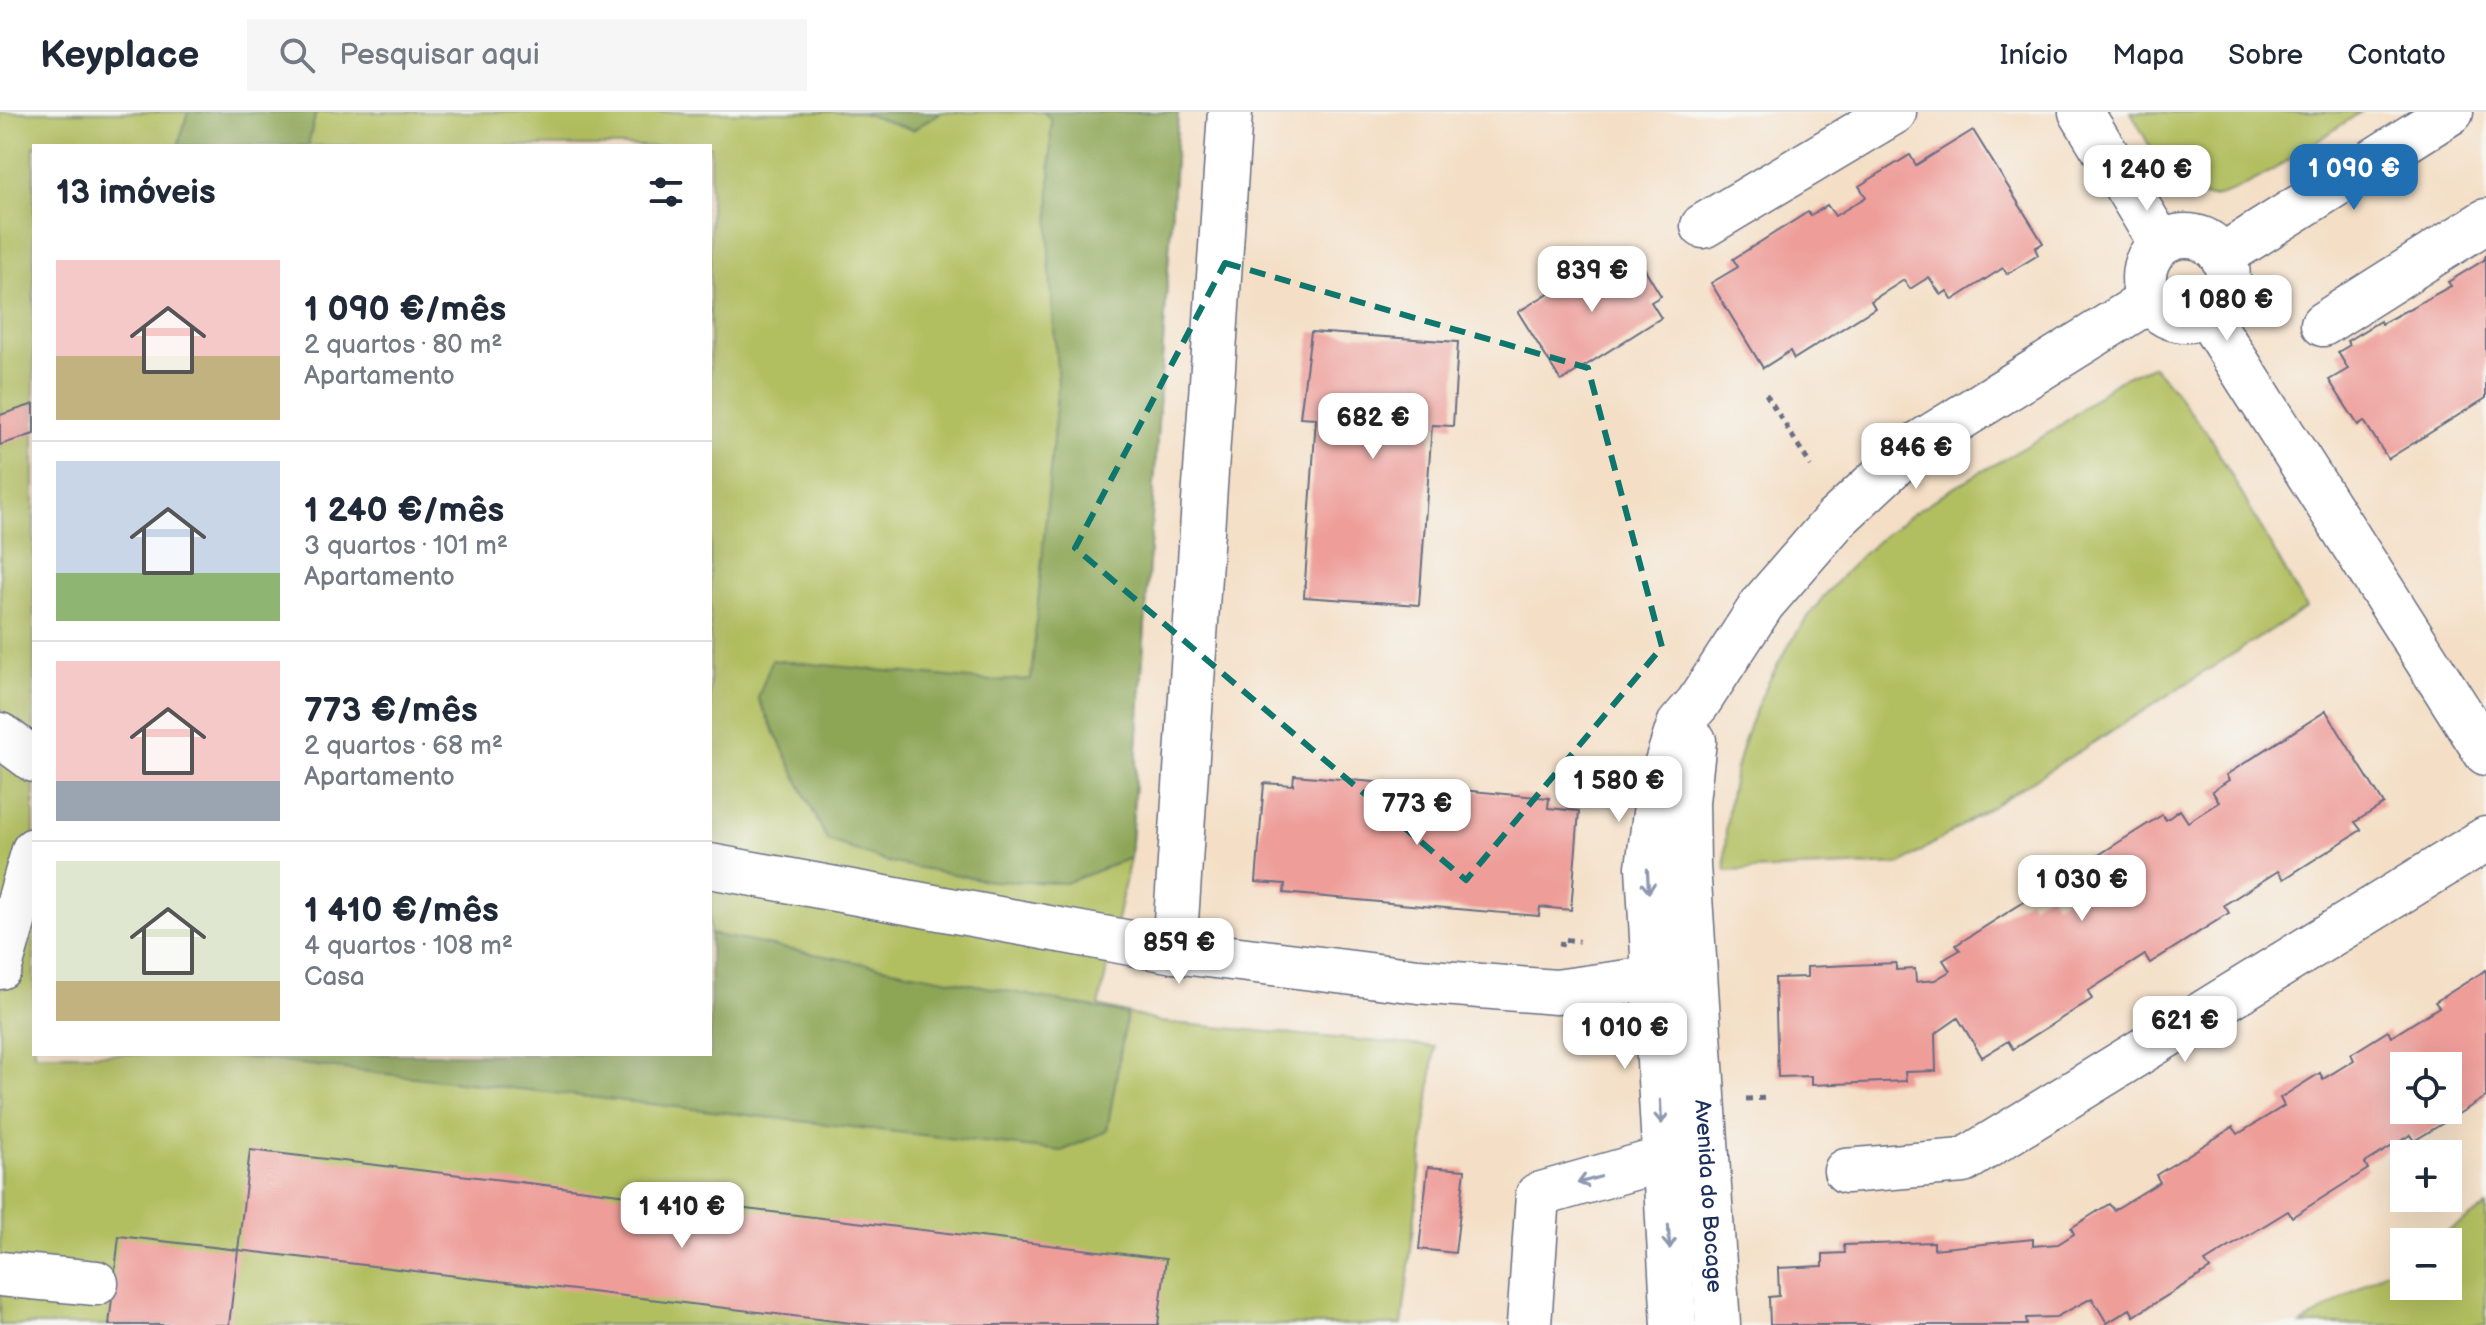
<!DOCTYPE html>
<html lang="pt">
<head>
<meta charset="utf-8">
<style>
  :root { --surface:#fff; --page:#f6f6f7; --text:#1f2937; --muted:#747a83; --line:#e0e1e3; --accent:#1f6fb2 }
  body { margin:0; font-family:"Balsamiq Sans",sans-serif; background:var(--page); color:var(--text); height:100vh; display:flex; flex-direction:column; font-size:30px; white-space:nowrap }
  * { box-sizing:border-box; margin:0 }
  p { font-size:26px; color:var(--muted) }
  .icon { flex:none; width:44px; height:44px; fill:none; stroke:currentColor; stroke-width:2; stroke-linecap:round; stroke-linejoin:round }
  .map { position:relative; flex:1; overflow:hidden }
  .details { position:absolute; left:32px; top:32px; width:680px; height:912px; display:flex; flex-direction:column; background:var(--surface); border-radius:0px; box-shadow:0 8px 32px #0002 }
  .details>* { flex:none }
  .controls { position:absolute; left:2390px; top:940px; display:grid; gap:16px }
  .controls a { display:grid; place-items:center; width:72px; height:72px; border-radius:0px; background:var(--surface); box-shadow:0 8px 32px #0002; font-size:40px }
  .price { position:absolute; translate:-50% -68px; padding:0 18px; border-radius:16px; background:#fff; color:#222; font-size:26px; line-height:52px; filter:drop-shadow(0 2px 4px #0008) }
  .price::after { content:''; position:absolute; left:50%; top:48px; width:24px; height:18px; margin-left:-12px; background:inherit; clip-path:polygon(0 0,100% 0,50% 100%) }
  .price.on { background:var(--accent); color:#fff }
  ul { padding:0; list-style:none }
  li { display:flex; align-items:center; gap:24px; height:200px; padding:0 24px }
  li+li { border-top:2px solid var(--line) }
  li span { display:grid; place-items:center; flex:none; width:224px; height:160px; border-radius:0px; color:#555 }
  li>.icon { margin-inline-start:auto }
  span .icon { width:96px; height:96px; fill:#fffc; stroke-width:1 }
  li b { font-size:34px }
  h2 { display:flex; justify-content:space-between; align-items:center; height:96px; padding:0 24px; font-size:34px }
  header { display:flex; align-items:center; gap:48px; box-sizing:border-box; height:112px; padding:0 40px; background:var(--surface); border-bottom:2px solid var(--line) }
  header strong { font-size:38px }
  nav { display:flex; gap:44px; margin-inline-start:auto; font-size:28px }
  .search { width:560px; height:72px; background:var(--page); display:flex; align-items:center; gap:20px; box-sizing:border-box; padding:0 28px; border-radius:0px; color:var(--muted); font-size:30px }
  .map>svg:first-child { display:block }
  .green { fill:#b2bf60; stroke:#66775f; stroke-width:2; fill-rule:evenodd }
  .forest { fill:#8da656; stroke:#546a5a; stroke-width:2 }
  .building { fill:#ee9d99; fill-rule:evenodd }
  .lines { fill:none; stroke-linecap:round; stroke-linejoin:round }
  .minor-casing { stroke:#676d82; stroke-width:47 }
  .major-casing { stroke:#676d82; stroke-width:47 }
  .path { stroke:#676d82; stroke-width:5; stroke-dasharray:6 6; stroke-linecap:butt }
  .minor { stroke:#fff; stroke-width:44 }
  .major { stroke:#fff; stroke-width:44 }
  .oneway { stroke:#8d97ae }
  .marked { fill:none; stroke:#0f766e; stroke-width:6; stroke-dasharray:16 10; stroke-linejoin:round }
  .labels { text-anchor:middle; stroke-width:6; stroke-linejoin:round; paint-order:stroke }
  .street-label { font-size:22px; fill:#1b2f5e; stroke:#f6f6f2 }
</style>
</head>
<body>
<header>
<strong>Keyplace</strong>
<div class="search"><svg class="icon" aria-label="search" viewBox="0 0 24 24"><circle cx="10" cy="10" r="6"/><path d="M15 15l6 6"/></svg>Pesquisar aqui</div>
<nav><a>Início</a><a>Mapa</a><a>Sobre</a><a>Contato</a></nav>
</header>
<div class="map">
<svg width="2486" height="1213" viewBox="0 0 2486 1213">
  <rect width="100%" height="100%" fill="#f6f6f2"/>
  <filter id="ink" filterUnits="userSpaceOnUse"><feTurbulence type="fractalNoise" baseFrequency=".0125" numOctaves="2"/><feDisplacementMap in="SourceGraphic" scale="16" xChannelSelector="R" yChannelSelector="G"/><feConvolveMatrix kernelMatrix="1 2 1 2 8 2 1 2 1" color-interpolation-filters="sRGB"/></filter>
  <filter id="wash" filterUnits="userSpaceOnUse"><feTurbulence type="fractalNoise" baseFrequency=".006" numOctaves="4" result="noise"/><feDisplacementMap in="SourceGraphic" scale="32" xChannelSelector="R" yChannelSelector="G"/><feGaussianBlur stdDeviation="1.8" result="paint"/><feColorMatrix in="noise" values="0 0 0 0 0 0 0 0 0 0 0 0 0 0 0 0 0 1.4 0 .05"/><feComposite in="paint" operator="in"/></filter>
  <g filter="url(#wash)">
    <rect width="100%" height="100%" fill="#f4dfc6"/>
    <!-- green -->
    <g class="green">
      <path d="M0,0h1178l-48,746 -31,148 62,16 274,25 -33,278h-1402zM34,34h676v908h-676z"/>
      <path d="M2131,0h230c-35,22 -107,76 -143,84 -13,3 -25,-1 -35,-8 -23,-16 -38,-52 -52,-76z"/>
      <path d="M2152,254c23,20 36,46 56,68l98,174 -405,256 -175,7c-9,-129 71,-272 173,-347 47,-36 101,-61 151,-92 22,-14 41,-32 63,-48 11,-8 26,-12 39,-18z"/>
      <path d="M2486,1095v118h-185l103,-66v27h44v-44h-17z"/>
    </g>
    <!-- forest -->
    <g class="forest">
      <path d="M188,0h128l-8,34h-130z"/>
      <path d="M859,0h82l-28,18z"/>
      <path d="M1043,0h135l-48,746 -64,25 -75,-2 -103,-19 -61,-22 -69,-142 14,-38 219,21 40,-2 27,-295 -9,-125 2,-140z"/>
      <path d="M710,822l417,80 -20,117 -45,20 -850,-97h498z"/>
    </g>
    <g id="blocks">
      <!-- building -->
      <g class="building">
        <path d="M1973,18l70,113 -8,5 3,7 -31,19 -4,-6 -50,32 -6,-9 -6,4 -12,-18 -19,12 -6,-9 -33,21 4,7 -81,51 -4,-8 -27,17 -52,-85 27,-16 -5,-8 75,-47 3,4 16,-11 8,11 31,-19 -7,-11 51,-31 6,10z"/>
        <path d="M1618,138l11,17 11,-6 21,35 -10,6 10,16 -100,63 -43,-69z"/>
        <path d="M2486,143v143l-98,61 -24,-38 -6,4 -29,-45 19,-11 -10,-17 12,-7 -3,-4 33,-20 1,3 70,-38 -3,-4 36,-22z"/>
        <path d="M1311,220l147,10 -5,84 -21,-1 -13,180 -115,-8 12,-179 -16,-1z"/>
        <path d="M34,292v30l-34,11v-30z"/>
        <path d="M2326,599l58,93 -29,18 6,8 -77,49 -6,-8 -54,34 5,8 -79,50 -5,-8 -57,36 4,8 -79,50 -5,-8 -26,16 -24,-39 -23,16 1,37 -31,1 1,9 -95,4v-9l-33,1 -3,-99 32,-1v-10l89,-4v7l19,-1 1,13 19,-2 15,-9 -7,-11 17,-10 -4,-5 73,-46 3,5 18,-11 6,11 28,-17 -7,-11 15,-10 -3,-5 73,-46 4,5 14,-10 8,12 31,-20 -7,-11 17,-11 -3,-5z"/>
        <path d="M1294,663l91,8 -1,4 19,2 -1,20 38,3 2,-20 18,2 1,-4 88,8 -1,10 31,3 -8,99 -31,-3 -1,9 -128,-11 -127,-12 1,-9 -29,-2 8,-99 29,2z"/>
        <path d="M2486,858v127l-72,44 -4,-6 -45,28 3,6 -76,48 -4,-6 -83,51 5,7 -76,47 -4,-7 -23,14 -15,-25 -36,19 -30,1 1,7h-257l-1,-28 10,-1 -1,-28 45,-2v-12l22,-1 -1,-8 90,-3v7l99,-10v7l25,-2 16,-10 -3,-6 38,-24 5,6 46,-28 -4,-7 77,-48 5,7 46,-28 -4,-8 40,-25 3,6 31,-19 -3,-6 37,-23 3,6 48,-30 -4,-5zM2404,954h44v44h-44z"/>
        <path d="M250,1038l916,109 -8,66h-290l-630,-75z"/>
        <path d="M1428,1055l37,3 -10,83 -36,-4z"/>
        <path d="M119,1124l119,14 -9,75h-120z"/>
      </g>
    </g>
  </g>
  <g filter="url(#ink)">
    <use href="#blocks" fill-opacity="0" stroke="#676d82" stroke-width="2"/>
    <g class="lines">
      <defs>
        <g id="minor">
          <path d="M2081,0l80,132"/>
          <path d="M1703,114l191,-114"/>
          <path d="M2207,203l279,438"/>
          <path d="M2323,212l163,-103"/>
          <path d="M0,623l34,25"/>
          <path d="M710,754l464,85 244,30 138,11 136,-19"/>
          <path d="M1174,839l56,-839"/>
          <path d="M0,855l34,-117"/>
          <path d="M1846,1059l117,-10 523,-322"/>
          <path d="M0,1162l96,9"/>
          <path d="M1529,1213l9,-130 126,-36 26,9 4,8"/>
        </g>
        <g id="major">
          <circle cx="2186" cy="166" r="42"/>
          <path d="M2222,144l229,-144"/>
          <path id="s1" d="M1694,629l-7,60 1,65 30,459"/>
          <path d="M1674,1213l-26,-458 10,-77 21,-65 19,-22 65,-100 73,-84 76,-71 238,-148"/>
        </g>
      </defs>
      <!-- minor casing -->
      <use href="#minor" class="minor-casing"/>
      <!-- major casing -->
      <use href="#major" class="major-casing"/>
      <!-- path -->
      <g class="path">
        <path d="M1766,282l45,72"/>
        <path d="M1561,835l1,-8 17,2"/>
        <path d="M1746,987l21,-1"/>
      </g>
      <!-- minor -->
      <use href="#minor" class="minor"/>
      <!-- major -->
      <use href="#major" class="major"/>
    </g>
    <!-- one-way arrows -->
    <defs><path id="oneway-shaft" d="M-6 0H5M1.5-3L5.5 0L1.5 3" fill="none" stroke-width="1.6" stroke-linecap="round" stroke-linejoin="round" transform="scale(2)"/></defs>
    <g class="oneway">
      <use href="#oneway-shaft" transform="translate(1648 769) rotate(87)"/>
      <use href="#oneway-shaft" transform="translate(1661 1000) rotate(87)"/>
      <use href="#oneway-shaft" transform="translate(1589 1068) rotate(164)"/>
      <use href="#oneway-shaft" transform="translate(1669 1125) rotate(87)"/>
    </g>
  </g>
  <!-- marked area -->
  <path class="marked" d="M1225,151l363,105 74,279 -196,233 -391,-332z"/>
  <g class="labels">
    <!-- street labels -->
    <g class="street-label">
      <text dy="8" stroke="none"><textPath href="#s1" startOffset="456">Avenida do Bocage</textPath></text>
    </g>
  </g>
</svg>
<div class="controls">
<a><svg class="icon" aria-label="locate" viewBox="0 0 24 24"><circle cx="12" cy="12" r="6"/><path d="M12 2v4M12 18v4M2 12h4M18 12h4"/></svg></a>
<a>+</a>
<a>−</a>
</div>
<b class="price on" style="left:2354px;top:100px">1 090 €</b>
<b class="price" style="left:2147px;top:101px">1 240 €</b>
<b class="price" style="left:1592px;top:202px">839 €</b>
<b class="price" style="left:2227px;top:231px">1 080 €</b>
<b class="price" style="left:1373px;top:349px">682 €</b>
<b class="price" style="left:1916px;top:379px">846 €</b>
<b class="price" style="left:1619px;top:712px">1 580 €</b>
<b class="price" style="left:1417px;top:735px">773 €</b>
<b class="price" style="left:2082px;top:811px">1 030 €</b>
<b class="price" style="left:1179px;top:874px">859 €</b>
<b class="price" style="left:2185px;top:952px">621 €</b>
<b class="price" style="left:1625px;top:959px">1 010 €</b>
<b class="price" style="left:682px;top:1138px">1 410 €</b>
<section class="details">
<h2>13 imóveis<svg class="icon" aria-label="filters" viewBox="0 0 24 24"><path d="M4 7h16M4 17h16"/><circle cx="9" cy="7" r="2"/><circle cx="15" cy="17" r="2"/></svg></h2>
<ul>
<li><span style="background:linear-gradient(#f6c9c9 60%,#c2b280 0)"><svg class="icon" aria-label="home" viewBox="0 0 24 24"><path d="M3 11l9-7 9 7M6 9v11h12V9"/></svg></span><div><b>1 090 €/mês</b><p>2 quartos · 80 m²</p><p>Apartamento</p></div></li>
<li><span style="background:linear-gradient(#c9d6e8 70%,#8fb573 0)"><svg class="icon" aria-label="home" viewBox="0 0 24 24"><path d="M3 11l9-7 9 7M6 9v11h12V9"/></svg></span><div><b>1 240 €/mês</b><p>3 quartos · 101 m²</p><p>Apartamento</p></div></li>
<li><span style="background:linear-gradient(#f6c9c9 75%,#9aa5b1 0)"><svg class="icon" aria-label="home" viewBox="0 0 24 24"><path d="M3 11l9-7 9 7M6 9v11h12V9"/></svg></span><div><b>773 €/mês</b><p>2 quartos · 68 m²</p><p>Apartamento</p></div></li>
<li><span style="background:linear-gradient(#dfe7d0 75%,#c2b280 0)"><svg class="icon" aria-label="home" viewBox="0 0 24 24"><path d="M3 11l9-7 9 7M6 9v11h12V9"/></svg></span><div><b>1 410 €/mês</b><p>4 quartos · 108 m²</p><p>Casa</p></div></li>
</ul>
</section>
</div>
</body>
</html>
